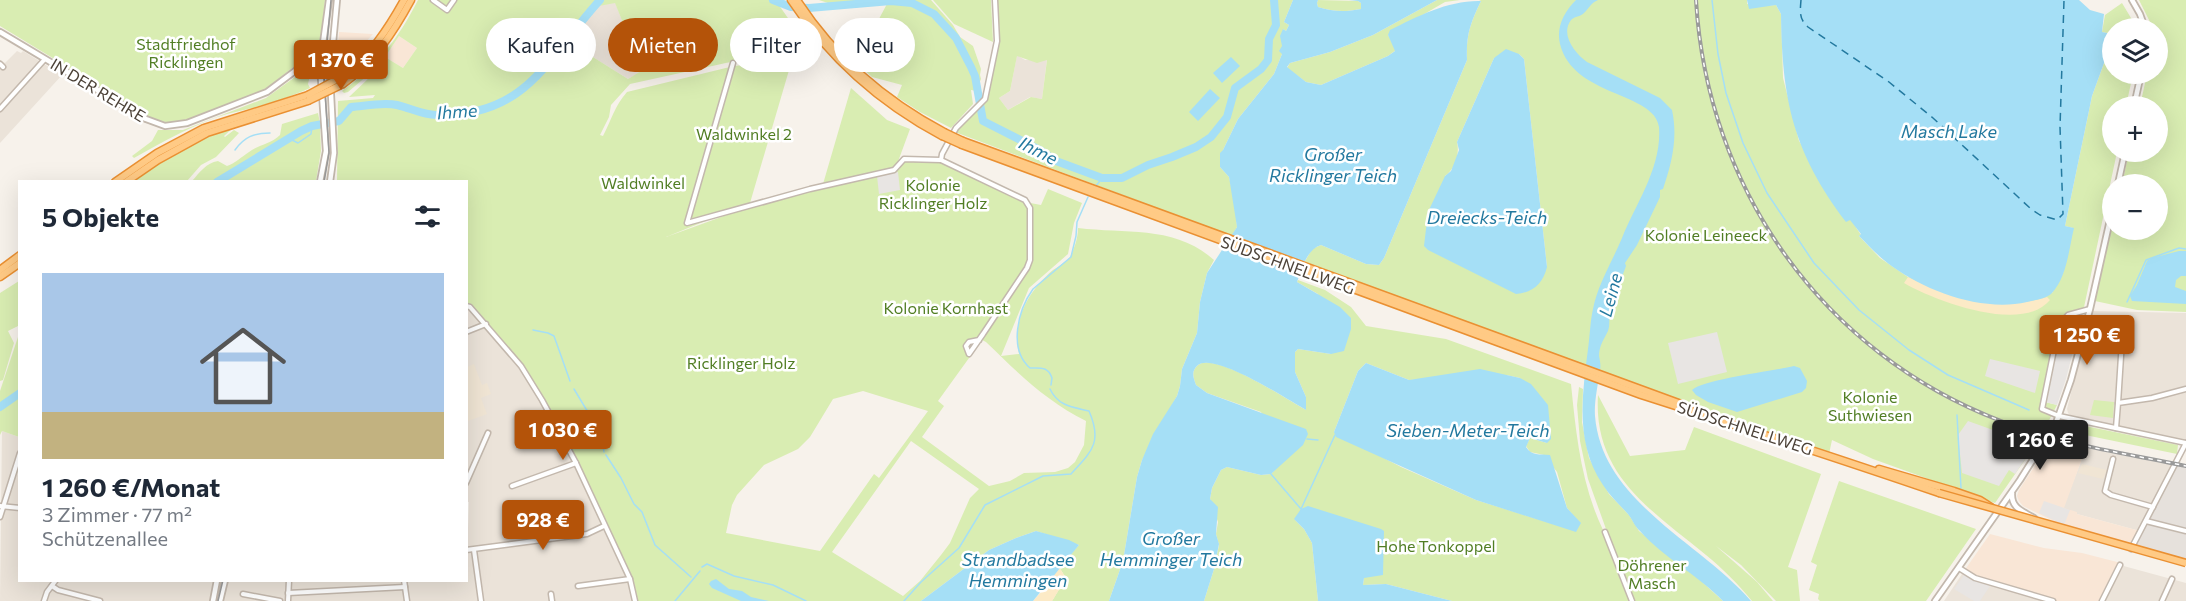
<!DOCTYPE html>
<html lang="de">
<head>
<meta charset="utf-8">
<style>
  :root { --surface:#fff; --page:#f2f2f3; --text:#1f2937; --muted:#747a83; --accent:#b45309 }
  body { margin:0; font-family:Commissioner,sans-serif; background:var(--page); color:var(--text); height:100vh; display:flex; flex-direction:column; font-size:22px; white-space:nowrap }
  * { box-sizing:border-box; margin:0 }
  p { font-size:20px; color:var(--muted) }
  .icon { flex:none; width:33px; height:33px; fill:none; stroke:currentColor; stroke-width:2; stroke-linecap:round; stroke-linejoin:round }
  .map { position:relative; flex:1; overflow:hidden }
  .sheet { position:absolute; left:18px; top:180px; width:450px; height:402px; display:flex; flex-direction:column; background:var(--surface); border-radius:0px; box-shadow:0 6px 24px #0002 }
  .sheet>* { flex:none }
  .hud { position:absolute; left:486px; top:18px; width:570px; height:54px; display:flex; gap:12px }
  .fabs { position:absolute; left:2102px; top:18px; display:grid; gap:12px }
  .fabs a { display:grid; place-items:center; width:66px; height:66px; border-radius:50%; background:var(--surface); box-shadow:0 6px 24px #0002; font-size:30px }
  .price { position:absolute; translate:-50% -51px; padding:0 14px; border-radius:6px; background:var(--accent); color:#fff; font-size:20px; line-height:39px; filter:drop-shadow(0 2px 3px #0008) }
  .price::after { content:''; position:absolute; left:50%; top:36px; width:18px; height:14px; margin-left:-9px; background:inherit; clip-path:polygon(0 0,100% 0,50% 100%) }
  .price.active { background:#222; color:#fff }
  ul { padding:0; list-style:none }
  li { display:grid; align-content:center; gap:12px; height:318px; padding:0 24px }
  li span { display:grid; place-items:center; height:186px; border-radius:0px; color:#555 }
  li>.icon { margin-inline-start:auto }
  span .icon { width:108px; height:108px; fill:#fffc; stroke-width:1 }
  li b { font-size:26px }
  h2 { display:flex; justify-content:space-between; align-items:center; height:72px; padding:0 24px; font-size:26px }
  .tag { padding:0 21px; border-radius:27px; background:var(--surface); box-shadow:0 6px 24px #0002; font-size:21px; line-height:54px }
  .tag.active { background:var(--accent); color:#fff }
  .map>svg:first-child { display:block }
  .residential { fill:#ebe3d9 }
  .commercial { fill:#f9e6d6 }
  .industrial { fill:#e6e1dc }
  .education { fill:#f0e5d4 }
  .green { fill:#d9edb2; fill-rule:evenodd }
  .sand { fill:#fceac6 }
  .parking { fill:#e8e5e3 }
  .water { fill:#a5dff6 }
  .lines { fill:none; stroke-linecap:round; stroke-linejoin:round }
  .stream { stroke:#a5dff6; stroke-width:1.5 }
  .river { stroke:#a5dff6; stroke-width:8 }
  .ferry { stroke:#23799f; stroke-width:1.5; stroke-dasharray:8 6; stroke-linecap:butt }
  .minor-casing { stroke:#c3b8ad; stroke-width:7 }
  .tertiary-casing { stroke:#c3b8ad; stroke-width:8 }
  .trunk-casing { stroke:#ea9032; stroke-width:9 }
  .minor { stroke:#fff; stroke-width:4 }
  .tertiary { stroke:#fff; stroke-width:4.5 }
  .trunk { stroke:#ffca85; stroke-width:6 }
  .tram { stroke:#9a9a9a; stroke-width:1.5 }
  .rail-casing { stroke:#9a9a9a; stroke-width:4 }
  .rail { stroke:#fff; stroke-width:1.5; stroke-dasharray:4.5; stroke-linecap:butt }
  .trunk-bridge-casing { stroke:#ea9032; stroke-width:9; stroke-linecap:butt }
  .trunk-bridge { stroke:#ffca85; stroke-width:6 }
  .labels { text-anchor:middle; stroke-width:5; stroke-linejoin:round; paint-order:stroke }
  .park-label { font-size:16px; fill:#517e24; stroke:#fff }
  .street-label { font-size:16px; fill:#4c4238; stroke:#fff }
  .water-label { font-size:18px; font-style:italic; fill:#23799f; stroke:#fff }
</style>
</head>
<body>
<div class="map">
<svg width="2186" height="601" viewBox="0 0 2186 601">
  <rect width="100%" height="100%" fill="#f7f2eb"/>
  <!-- residential -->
  <g class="residential">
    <path d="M615,2l10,26 27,38 -24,13 -43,-27 -9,-13 10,-18 12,-15z"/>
    <path d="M17,51l4,2 2,-2 39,24 -62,68v-83l5,3z"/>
    <path d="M1017,55l8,5 22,-1 -5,40 -12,-2 -22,13 -9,-12 11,-7z"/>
    <path d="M467,302l43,47 14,18 19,31 90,180 5,23h-638l2,-170 17,6 1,143h446l3,-78h-3z"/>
    <path d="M2092,311l94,2v129l-114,-25 -4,-4 -1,-4z"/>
    <path d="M2086,448l91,18 -37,65 -63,-17 -14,-6z"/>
    <path d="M2120,565l66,18v18h-84z"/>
    <path d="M1964,571l89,30h-109z"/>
  </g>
  <!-- commercial -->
  <g class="commercial">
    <path d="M339,32l34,2 -23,25 -2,-2 -6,5 -5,-4z"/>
    <path d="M399,36l18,12 -14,20 -18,-11z"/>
    <path d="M2055,440l31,8 -22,60 13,4v2l63,17 -10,19 -56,-19 -51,-25 -4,-5 -2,-5 2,-6 26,-40z"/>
    <path d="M1990,534l54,14 38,5 39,10 -19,38h-49l-78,-23 -11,-7z"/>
  </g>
  <!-- industrial -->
  <path class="industrial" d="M2177,466l9,2v98l-56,-16z"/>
  <!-- education -->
  <g class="education">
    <path d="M474,364l8,21 5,-2 4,11 -10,4 6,16 -19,7 -1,3v-57z"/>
    <path d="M2082,464l25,6 -4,9 -25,-6z"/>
  </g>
  <!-- green -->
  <g class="green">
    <path d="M0,0h325l-4,39 -6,23 -12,2 -11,4 -21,17 -15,9 -67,25 -19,4 -17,-4 -153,-93z"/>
    <path d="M418,0h367l-9,1 38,54 -79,6 -105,23 -19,21 -2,12 -9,18 3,1c9,-17 11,-29 24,-44l107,-26 58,-6 -42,143 -84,34 91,-33 117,-27 25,-8 6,-8 36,1 84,40 16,3 7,-16 34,14 -8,20 -6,31 -39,34 -28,68 18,-2c-7,-34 9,-63 34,-84 6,-4 16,-9 18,-15 4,-8 7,-18 7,-27 49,6 97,-3 136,32l-7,13 -7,29 -3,31 -15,36 -2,17 -3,10 -35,64 -5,17 -14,84 -14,40h-57l14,-23 -7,-11 20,-22 -43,-14 -20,7 -27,12 -68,51h-283l-5,-23 -90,-180 -19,-31 -14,-18 -43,-47 -1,-120h-129l1,-81 35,-3 2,-3 -26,2 21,-20 -2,-2 -20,17 -4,1 -2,-2c34,-24 57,-53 76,-91zM615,3l10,25 26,37 -23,14 -43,-27 -9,-13 10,-18 13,-15zM399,36l18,12 -14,20 -18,-11zM982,340l4,2c32,31 60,59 100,79l-2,24 -9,17 -7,6 -13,4 -31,1 -14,8 -21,5 -67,-49 22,-31 -6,-5zM863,391l65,20 -49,67 -5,-4 -54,77 -94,-18 6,-28 5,-10 27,-30 34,-16 12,-12 23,-38zM911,441l68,48 -9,9 -20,45 -9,12 -21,26 -17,15 -71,-44z"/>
    <path d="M819,0h112l22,25 7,12 13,9 8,23 -1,6 1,4 -3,7c-2,-13 -8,-22 -15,-33 -34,-53 -71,-52 -135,-50z"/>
    <path d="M933,0h58l2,42 -39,-18z"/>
    <path d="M997,0h296l-9,22 5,3 -3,6 -3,-2 -1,25 -8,20 -36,45 -15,31 -3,17 9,10 6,26 2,24 -5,9 -277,-104 32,-32 13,-65zM1017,56l20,7 10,-3 -5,39 -11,-2 -23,13 -9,-12 11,-7z"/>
    <path d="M1318,0l40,1 3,2v6c-15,3 -28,3 -43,-2l-1,-4z"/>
    <path d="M1437,0h23l-15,2 -57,33 8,15 -8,6 -67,29 -15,-3 -19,-14 3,-5 40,-11 43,-17z"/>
    <path d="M1479,0h268v4l16,2 13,-1 5,9 2,64 16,63 62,94 -2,1 21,22 28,19 144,16 11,-20 10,-45 -8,-2 27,-130 20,-55v33h21l-7,32h-14v46h5l-34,160 -10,3 -9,9 -19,78 12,3 -17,33 -45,65 -122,-44 -41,-19 -3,14 -525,-191 8,-14 9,-4 45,19 13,1 5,-7 83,-198c-1,-25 3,-36 14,-59zM1519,54l5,5 23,208 -102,-91c10,-7 15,-22 12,-34l37,-84z"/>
    <path d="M2139,0h47v312l-49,-2 -42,-9 17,-74v3h45v-46h-35l7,-32h28v-46h-17l7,-32h10v-46h-4z"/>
    <path d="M888,2c37,1 57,18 73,50 7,14 13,23 16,39l-6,-1 2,14 -22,24 -31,-16 -23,-15 5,-12 -30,-8 -16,-15z"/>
    <path d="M2122,3l15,25h-25v6l-10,-2 3,-17z"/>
    <path d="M306,71h5l-3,13 2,4c-29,13 -53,19 -83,26 -31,9 -65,28 -93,44l-2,-2 20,-15 6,-11h25l83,-32 29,-21z"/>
    <path d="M851,88l36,32 23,9 -14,38 -73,17z"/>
    <path d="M318,113l2,10c-27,7 -69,34 -92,50l1,2 72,-43 19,-6 1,25 -5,30h-124c8,-9 14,-18 26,-20l9,5c9,-3 14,-9 22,-14 9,-7 22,-8 31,-17l2,-11z"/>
    <path d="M235,126l-11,10 1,1 9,-7 5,3 -23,24 -15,8 -14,16 -56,1c33,-23 66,-42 104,-56z"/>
    <path d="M1298,280l27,10 26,17 15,19 80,13 125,45c5,50 10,100 32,146l3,-1 -18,-50 -8,-38 -3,-36 2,-18 4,2 -1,33 7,36 20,36 20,21 10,16 60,48 24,22h-271l-66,-17 -23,1 1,-7 -70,-59 10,10 8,14 6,58h-114l10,-32 5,-24 -3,-11 2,-12 -8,-23 2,-11 9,-18 6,-3 34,8 10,-1 11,-12 -21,-50 -54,-19 -11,-8c-3,-8 -5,-14 2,-20 17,-14 89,35 108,45v-13l-11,-25v-20l3,-3 33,5 -13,-60 -21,-12zM1366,363l43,17 97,-5 14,3 27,65 -17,-5 -4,8 4,6 14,3 13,17 10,36 13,15 -4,8 -100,-31 -75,-33 -67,-35 24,-61z"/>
    <path d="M19,281v40l-1,5 -10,5 6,12 -11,37 -3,1v-88z"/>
    <path d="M19,334v57l-15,13 2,1 13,-10v42l-17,-6 -2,4v-44z"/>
    <path d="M1598,395l32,61 55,-6 9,-23 127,47 -33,93 9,3 3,31h-24l-35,-36 -25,-19 41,36 16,19h-21c-13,-16 -29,-32 -46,-46 -55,-45 -113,-80 -108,-160z"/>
    <path d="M2094,400l20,2 -1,16 -23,-3z"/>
    <path d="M2066,422l112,23 -1,9 -116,-24z"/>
    <path d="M1839,481l137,48 -50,72h-106l-2,-2 1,-5 -10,-4 8,-25 -6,-3z"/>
  </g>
  <!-- sand -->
  <g class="sand">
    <path d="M1908,277c46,22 88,35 139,20l3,3c-28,34 -115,1 -146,-17z"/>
    <path d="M1059,567l7,11 -12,20 -2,3h-19l13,-14z"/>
  </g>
  <!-- parking -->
  <g class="parking">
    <path d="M898,172l2,18 -21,4 -2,-18z"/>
    <path d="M2083,312l-17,67 -9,26 -12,-3 16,-72 7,-11z"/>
    <path d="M1717,332l10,40 -49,12 -10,-41z"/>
    <path d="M1990,359l50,12 -5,22 -50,-17z"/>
    <path d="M1968,421l67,24 -20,29 -6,-4 -10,16 -37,-13 -4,-38z"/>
    <path d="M2044,501l26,9 -6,15 -25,-12z"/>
    <path d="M1964,575l9,5 17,6 -10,15h-6l-20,-12z"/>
  </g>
  <!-- water -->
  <g class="water">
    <path d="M1293,0h25l-1,3 1,4c15,5 28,5 43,2v-6l-3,-2 -9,-1h88l-64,35 -43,17 -40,11 -3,4 19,15 15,3 67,-29 7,-5 -7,-16 2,-5c28,-14 59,-30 91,-29 -11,23 -15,34 -14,59l-83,198 -5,7 -13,-1 -45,-19c-15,5 -19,24 -24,37l43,25 11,11v11l-7,22 -13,3 -33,-5 -3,3v20l11,25v13c-18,-10 -91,-58 -108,-45 -7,6 -5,12 -2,20l11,8 99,36 2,5 -5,11 -32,29 -10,1 -34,-8 -6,3 -9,18 -2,11 8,8 -2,27 3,10 -5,25 -10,32h-95l14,-40 14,-84 5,-17 11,-26 24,-38 3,-10 2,-17 15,-36 3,-31 7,-29 30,-46 -8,-50 -9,-10v-14l3,-3 15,-31 36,-45 8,-20 -3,-3 3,-5 -2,-10 3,-7 3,2 3,-6 -5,-3z"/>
    <path d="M1576,0h22c-7,3 -9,8 -14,13 -4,4 -9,3 -13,7 -11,15 4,33 16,42l73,36 12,12c6,28 0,52 -9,79l-3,1v7l-23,48 -12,18 1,3 -10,27 -5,6 2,6c-6,11 -2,18 -5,26 -4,8 -9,15 -9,25 1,5 2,9 1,14 -2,15 -6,31 -5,46 7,86 105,126 156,185h-28c-25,-26 -59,-43 -83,-70 -6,-5 -8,-13 -13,-18 -8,-9 -17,-17 -24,-28 -28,-41 -21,-89 -15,-136 2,-13 2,-27 5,-40 5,-25 19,-47 29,-71 14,-35 40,-71 37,-111 -4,-35 -86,-30 -99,-83 -4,-17 4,-32 16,-44z"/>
    <path d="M1747,0h332l11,10 14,4 -2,18 10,2v7l-20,55 -27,130 9,2c-5,20 -7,49 -22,65 -6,6 -17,7 -25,9 -44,10 -99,-10 -134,-35 -13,-9 -23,-20 -34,-31l2,-2 -11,-14 -4,2c-53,-70 -64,-122 -65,-208l-5,-9 -27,4z"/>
    <path d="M1506,49l13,5 5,5 23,208c-4,17 -15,26 -31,27l-88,-44 -4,-4 4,-34 17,-36 6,-5 8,-21 -2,-8 37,-84z"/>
    <path d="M1231,57l9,9 -18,17 -9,-10z"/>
    <path d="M1210,89l10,9 -22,23 -9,-9z"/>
    <path d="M2179,251h7v25h-5l-5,4 -1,7 11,4v13l-54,-3 -2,-5 7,-11 10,-24 5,-3z"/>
    <path d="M1366,363l43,17 71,-11 40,9 11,6 17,21 3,34 -4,4 -17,-5 -4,9c6,9 13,7 24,8l17,53 14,15 -5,9 -100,-32 -140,-63 -2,-5 24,-61z"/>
    <path d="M1794,366l6,2 7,13 -1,7 -4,4 -65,20 -29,-10 -12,-7 -4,-5c13,-11 82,-19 102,-24z"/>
    <path d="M1308,506l73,23 3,2 -1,44 -19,3 -1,7 23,-1 66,17h-134l-6,-58 -8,-14 -10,-10 7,-10z"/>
    <path d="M1036,531l33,9 10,5 -46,56h-112l68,-51 27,-12z"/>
    <path d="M716,579l13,10 13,2 9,6 18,4h-28l-29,-13 -3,-4 2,-3z"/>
  </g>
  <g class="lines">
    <!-- stream -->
    <g class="stream">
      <path d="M1712,0l6,54 8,39 17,50 24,50 47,70 45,47 50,40 39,25 81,35"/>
      <path d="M288,138l10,5 13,-9 1,-8"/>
      <path d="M235,150c9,-13 19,-17 35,-17"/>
      <path d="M1096,186l6,-8"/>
      <path d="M2127,302l19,-42 33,-12 7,1"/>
      <path d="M533,330l15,3 6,3 16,45"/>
      <path d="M1051,385l1,-7c-4,-12 -12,-10 -22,-10 -22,-19 -12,-58 3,-79l38,-32 5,-21 1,-14 11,-25"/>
      <path d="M574,389l12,20 14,17 4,26"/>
      <path d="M1957,415l4,73"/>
      <path d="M1307,439l11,1"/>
      <path d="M606,455l15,23 13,26 8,8 13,33 36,32"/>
      <path d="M1271,474l30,35 34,-74"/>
      <path d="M702,567l5,-3 27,12 39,9 33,16"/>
      <path d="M675,601l25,-30"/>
      <path d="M904,601l17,-19 38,-34 26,-43 58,-29 28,-2c20,-22 32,-31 18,-63 -17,-4 -31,-5 -39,-22"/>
    </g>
    <!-- river -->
    <g class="river">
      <path d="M773,0l18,7 18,1 82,-7 21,2 22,11 22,24 15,29 4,9 8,45 57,29 16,11 46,17h20l26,-13 24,-8 24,-10 15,-10 16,-20 8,-29 26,-19 7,-9 1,-21 7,-14 -2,-25"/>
      <path d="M217,182l84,-51 11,-5 27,-5 12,-14c14,-1 32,-5 46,-2 13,3 26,10 39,10 92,2 111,-57 164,-115"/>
      <path d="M0,407l20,-14"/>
    </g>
    <!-- ferry -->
    <path class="ferry" d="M1801,0c-1,12 -2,19 7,27l81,55 44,36 98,91 9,6 17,5 6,-6 -3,-87 4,-127"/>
    <defs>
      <g id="minor">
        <path d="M433,0l14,10 7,-10"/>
        <path d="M733,63l-46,160 123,-34 84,-19 10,-11 37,1 84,40 5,8v52l-3,8 -44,66 -14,20 -3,-8 3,-4 10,-2"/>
        <path d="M0,64l3,3"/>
        <path d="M0,109l45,-50"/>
        <path d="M941,160l1,-6 14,-26 29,-29 12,-58 -2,-41"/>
        <path d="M466,306l4,1 51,59 21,34 34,63 54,116 5,22"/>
        <path d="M2090,309l-22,6 -9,10 -17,84 17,7 127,27"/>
        <path d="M466,332l20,-8"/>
        <path d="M2118,403l5,-78"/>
        <path d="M2116,428l2,-25 34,-5 34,-9"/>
        <path d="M2113,459l-8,32 6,4 42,12"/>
        <path d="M466,483l22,-50"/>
        <path d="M512,486l64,-23"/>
        <path d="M0,506l20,2"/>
        <path d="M0,517l20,-64"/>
        <path d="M2146,521l40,10"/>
        <path d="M1605,532l27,69"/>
        <path d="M2131,549l55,-106"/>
        <path d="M466,550l121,-16 17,-8"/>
        <path d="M474,550l7,51"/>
        <path d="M1959,568l16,10 78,23"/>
        <path d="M404,580l3,21"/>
        <path d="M52,586l6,4 42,11"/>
        <path d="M578,586l52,-7"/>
        <path d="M288,593l117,-6"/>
        <path d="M243,594l37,7"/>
        <path d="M551,594l1,7"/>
        <path d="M44,601l3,-9 9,-12"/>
        <path d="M288,601l1,-21"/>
        <path d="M2102,601l18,-36"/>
        <path d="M2162,601l10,-22"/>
      </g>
      <g id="tertiary">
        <path d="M2132,0l8,14 5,14"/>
        <path d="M0,32l146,87 19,7 22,-3 80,-31 32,-24 13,-3 19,1"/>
        <path d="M2134,106l7,-32"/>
        <path d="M320,182l6,-31 -6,-86 9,-65"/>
        <path d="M330,182l4,-29 -4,-78 7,-75"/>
        <path d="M2118,184l7,-32"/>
        <path d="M2012,493c-1,15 10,18 22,25"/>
        <path d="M213,601l4,-21"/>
        <path d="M220,601l5,-21"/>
        <path d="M1935,601l85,-121 36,-57 15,-43 19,-71 22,-98"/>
      </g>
      <g id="trunk">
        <path d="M791,0c39,59 89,103 151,136"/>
        <path d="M797,0c37,57 87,100 147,132"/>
        <path d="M343,76c27,-20 45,-47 61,-76"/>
        <path d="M343,84c31,-22 50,-51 68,-84"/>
        <path d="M963,141l721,264"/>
        <path d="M962,145l679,250c100,32 199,64 298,98"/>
        <path d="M115,182l42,-29 47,-25 104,-33"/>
        <path d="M126,182l32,-22 49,-27 101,-32"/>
        <path d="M0,270l20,-15"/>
        <path d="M0,277l20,-14"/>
        <path d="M1879,469l75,22 26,9 11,7"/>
      </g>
    </defs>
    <!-- minor casing -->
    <use href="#minor" class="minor-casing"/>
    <!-- tertiary casing -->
    <use href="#tertiary" class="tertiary-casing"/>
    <!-- trunk casing -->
    <use href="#trunk" class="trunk-casing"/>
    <!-- minor -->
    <use href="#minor" class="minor"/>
    <!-- tertiary -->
    <use href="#tertiary" class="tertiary"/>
    <!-- trunk -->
    <use href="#trunk" class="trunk"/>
    <!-- tram -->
    <g class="tram">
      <path d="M324,182l5,-29 -5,-77 7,-76"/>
      <path d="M218,601l5,-21"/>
    </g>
    <defs>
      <path id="rail" d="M1696,0c11,189 127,353 305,421 58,23 123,32 185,45"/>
    </defs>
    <!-- rail casing -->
    <use href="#rail" class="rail-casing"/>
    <!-- rail -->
    <use href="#rail" class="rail"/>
    <defs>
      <g id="trunk-bridge">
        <path d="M308,95l35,-19"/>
        <path d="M308,101l35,-17"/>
        <path d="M944,132l19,9"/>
        <path d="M942,136l20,9"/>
        <path d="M1939,493l247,70"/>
      </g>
    </defs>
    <!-- trunk-bridge casing -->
    <use href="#trunk-bridge" class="trunk-bridge-casing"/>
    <!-- trunk-bridge -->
    <use href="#trunk-bridge" class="trunk-bridge"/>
  </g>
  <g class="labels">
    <!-- park labels -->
    <g class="park-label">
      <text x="186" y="50">Stadtfriedhof<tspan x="186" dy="18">Ricklingen</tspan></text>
      <text x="744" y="140">Waldwinkel 2</text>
      <text x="643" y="189">Waldwinkel</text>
      <text x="933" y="191">Kolonie<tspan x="933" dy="18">Ricklinger Holz</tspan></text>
      <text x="1706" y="241">Kolonie Leineeck</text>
      <text x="946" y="314">Kolonie Kornhast</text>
      <text x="741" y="369">Ricklinger Holz</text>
      <text x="1870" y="403">Kolonie<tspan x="1870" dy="18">Suthwiesen</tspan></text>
      <text x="1436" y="552">Hohe Tonkoppel</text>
      <text x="1652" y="571">Döhrener<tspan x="1652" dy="18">Masch</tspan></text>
    </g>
    <!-- street labels -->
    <g class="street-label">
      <text transform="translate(98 90) rotate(31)" y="6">IN DER REHRE</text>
      <text transform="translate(1288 265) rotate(20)" y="6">SÜDSCHNELLWEG</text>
      <text transform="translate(1745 428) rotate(18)" y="6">SÜDSCHNELLWEG</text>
    </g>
    <!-- water labels -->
    <g class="water-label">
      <text transform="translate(457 112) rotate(-4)" y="6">Ihme</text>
      <text x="1949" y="138">Masch Lake</text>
      <text transform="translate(1038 151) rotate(27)" y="6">Ihme</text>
      <text x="1333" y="161">Großer<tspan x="1333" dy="21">Ricklinger Teich</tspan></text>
      <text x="1487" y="224">Dreiecks-Teich</text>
      <text transform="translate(1611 295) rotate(-75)" y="6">Leine</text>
      <text x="1468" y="437">Sieben-Meter-Teich</text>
      <text x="1171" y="545">Großer<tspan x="1171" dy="21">Hemminger Teich</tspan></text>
      <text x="1018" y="566">Strandbadsee<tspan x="1018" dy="21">Hemmingen</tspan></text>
    </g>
  </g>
</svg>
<div class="fabs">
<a><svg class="icon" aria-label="layers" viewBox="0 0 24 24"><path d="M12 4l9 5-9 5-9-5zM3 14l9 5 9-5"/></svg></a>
<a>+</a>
<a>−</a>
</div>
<b class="price" style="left:341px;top:91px">1 370 €</b>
<b class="price" style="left:2087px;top:366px">1 250 €</b>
<b class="price" style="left:563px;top:461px">1 030 €</b>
<b class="price active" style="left:2040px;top:471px">1 260 €</b>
<b class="price" style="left:543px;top:551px">928 €</b>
<div class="hud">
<a class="tag">Kaufen</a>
<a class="tag active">Mieten</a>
<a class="tag">Filter</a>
<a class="tag">Neu</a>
</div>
<section class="sheet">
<h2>5 Objekte<svg class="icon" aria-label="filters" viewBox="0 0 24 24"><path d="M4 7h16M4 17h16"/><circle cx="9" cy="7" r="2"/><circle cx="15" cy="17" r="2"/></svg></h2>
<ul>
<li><span style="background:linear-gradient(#a9c7e8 75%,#c2b280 0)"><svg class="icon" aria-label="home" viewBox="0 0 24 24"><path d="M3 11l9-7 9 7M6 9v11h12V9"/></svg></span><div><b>1 260 €/Monat</b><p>3 Zimmer · 77 m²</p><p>Schützenallee</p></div></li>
</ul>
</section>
</div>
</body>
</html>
